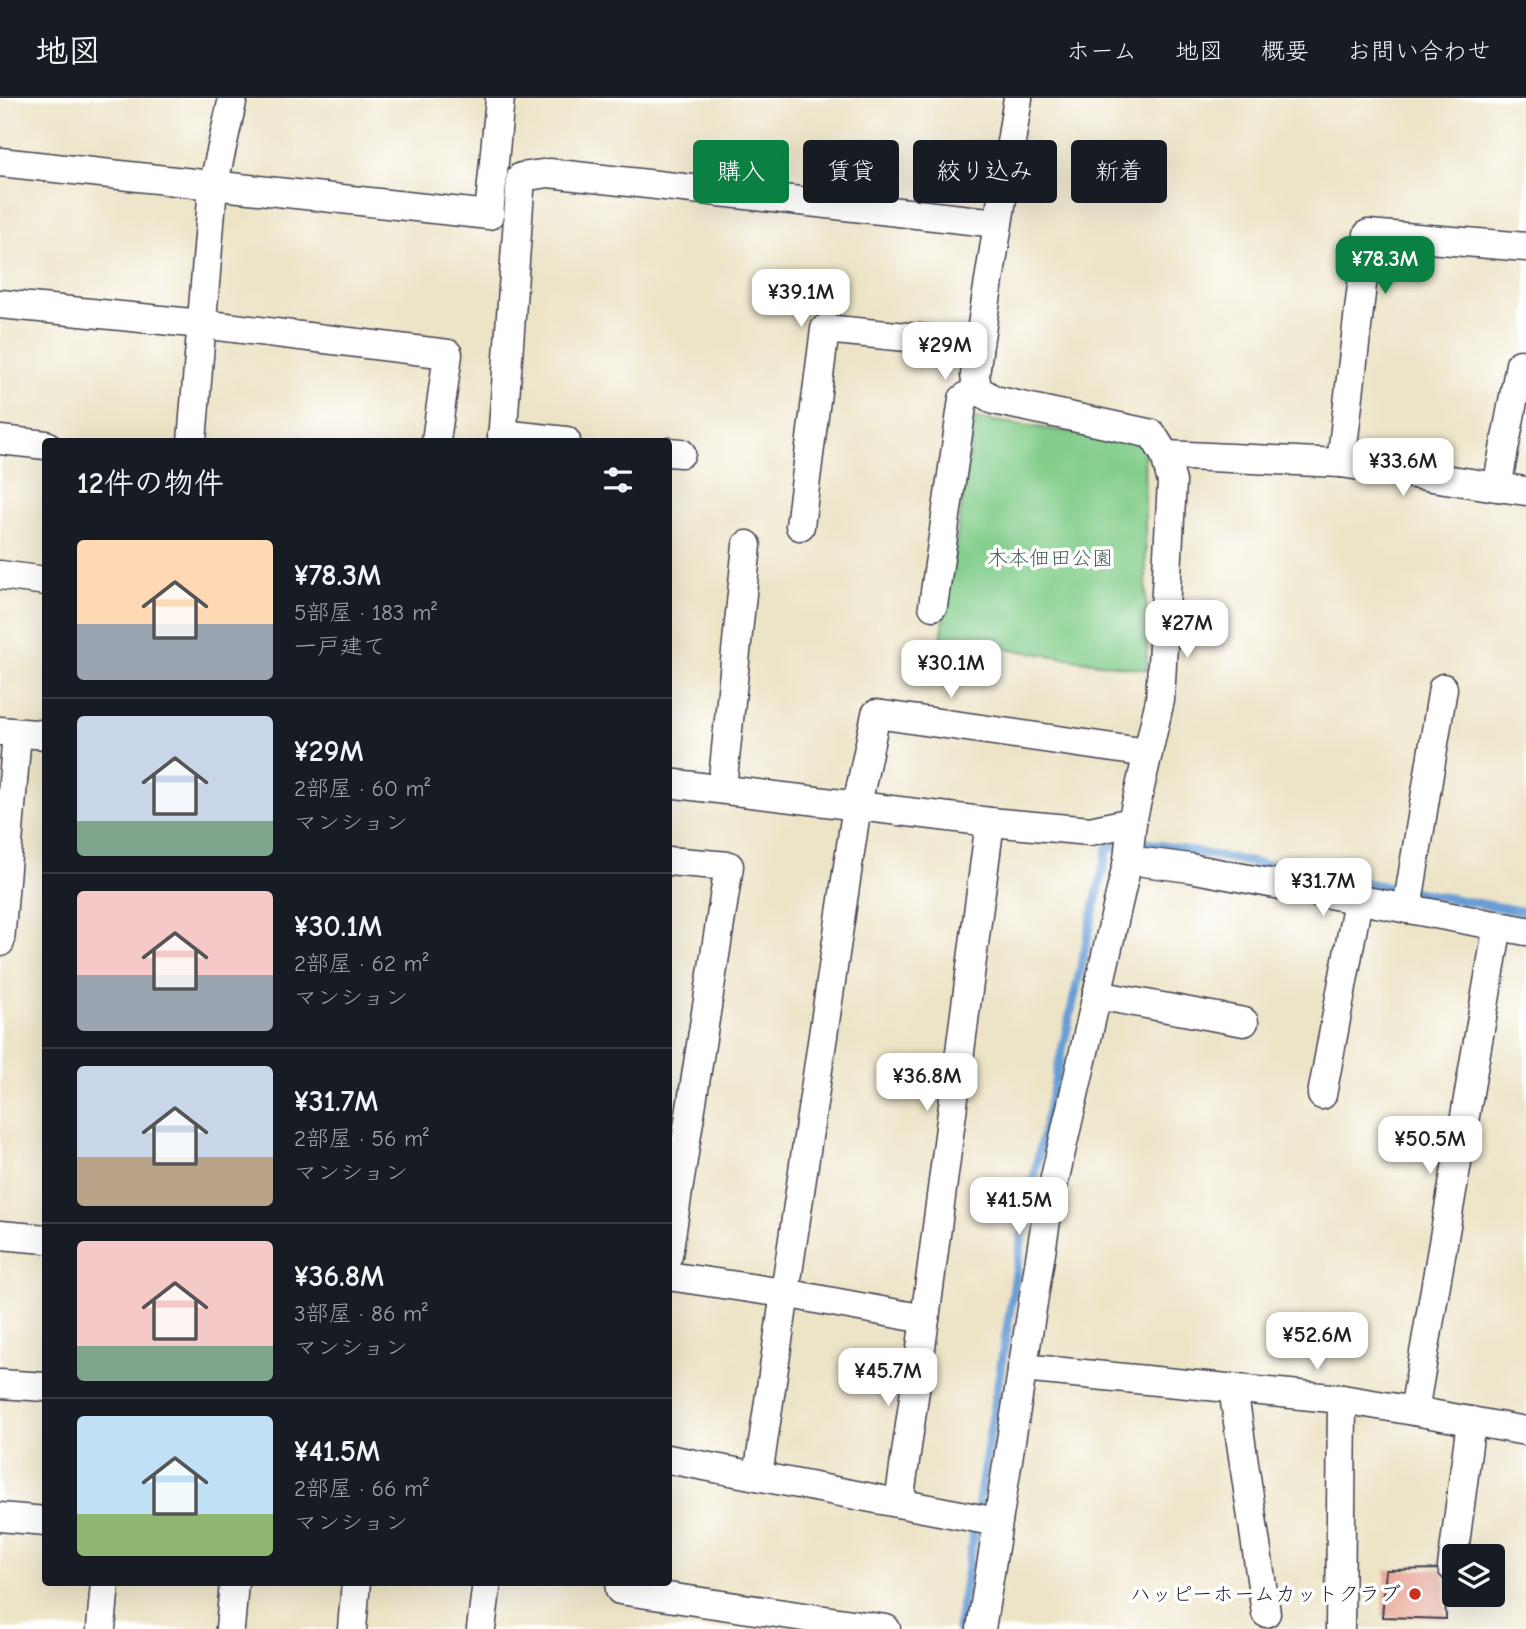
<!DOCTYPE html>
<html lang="ja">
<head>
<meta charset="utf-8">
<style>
  :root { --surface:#171b24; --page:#20242c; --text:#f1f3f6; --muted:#9ea1a6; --line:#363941; --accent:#0b8043 }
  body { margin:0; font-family:"Comic Neue","Klee One",sans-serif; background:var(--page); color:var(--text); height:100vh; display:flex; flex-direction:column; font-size:26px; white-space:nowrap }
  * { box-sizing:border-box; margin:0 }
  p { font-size:23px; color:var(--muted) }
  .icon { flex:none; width:38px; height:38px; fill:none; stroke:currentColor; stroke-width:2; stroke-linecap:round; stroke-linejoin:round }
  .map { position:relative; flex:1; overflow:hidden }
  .panel { position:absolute; left:42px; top:340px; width:630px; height:1148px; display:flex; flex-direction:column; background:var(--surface); border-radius:7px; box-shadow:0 7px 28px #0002 }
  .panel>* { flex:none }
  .guide { position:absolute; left:693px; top:42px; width:665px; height:63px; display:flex; gap:14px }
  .buttons { position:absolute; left:1442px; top:1446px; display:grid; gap:14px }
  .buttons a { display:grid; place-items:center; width:63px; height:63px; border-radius:7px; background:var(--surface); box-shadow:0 7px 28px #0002; font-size:35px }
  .price { position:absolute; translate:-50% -60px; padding:0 16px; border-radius:14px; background:#fff; color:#222; font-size:23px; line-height:46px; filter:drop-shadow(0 2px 4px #0008) }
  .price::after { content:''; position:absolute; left:50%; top:42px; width:21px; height:16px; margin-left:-10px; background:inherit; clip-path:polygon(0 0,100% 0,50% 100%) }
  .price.on { background:var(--accent); color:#fff }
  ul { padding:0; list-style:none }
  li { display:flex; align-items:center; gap:21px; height:175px; padding:0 35px }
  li+li { border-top:2px solid var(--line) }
  li span { display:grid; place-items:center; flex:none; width:196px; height:140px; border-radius:7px; color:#555 }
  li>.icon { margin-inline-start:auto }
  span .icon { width:84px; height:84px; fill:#fffc; stroke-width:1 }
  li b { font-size:30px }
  h2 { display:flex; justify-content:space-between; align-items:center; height:84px; padding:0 35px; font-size:30px }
  .pill { padding:0 24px; border-radius:7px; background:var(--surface); box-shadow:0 7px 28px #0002; font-size:24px; line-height:63px }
  .pill.on { background:var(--accent); color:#fff }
  header { display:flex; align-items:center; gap:42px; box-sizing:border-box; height:98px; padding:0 35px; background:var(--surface); border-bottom:2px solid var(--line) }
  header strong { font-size:33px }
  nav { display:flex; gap:38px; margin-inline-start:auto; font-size:24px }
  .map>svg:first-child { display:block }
  .green { fill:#82cd8a; stroke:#527862; stroke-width:2 }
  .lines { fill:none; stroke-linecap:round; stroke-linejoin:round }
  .stream { stroke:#679ed5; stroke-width:9 }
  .building { fill:#e7a392 }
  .minor-casing { stroke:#403f50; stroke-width:31 }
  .minor { stroke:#fff; stroke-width:28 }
  .poi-dot { fill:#c8321e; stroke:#fff; stroke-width:2.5 }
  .labels { text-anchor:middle; stroke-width:7; stroke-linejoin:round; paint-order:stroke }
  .park-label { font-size:21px; fill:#445e57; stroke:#fff }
  .poi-label { font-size:21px; fill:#22223b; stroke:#fff; text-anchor:end }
</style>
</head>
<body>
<header>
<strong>地図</strong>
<nav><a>ホーム</a><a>地図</a><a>概要</a><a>お問い合わせ</a></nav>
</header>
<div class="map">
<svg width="1526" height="1531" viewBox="0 0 1526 1531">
  <rect width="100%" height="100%" fill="#fff"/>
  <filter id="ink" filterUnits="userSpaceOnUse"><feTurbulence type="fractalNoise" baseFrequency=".0143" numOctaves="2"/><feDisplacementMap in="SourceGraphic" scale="14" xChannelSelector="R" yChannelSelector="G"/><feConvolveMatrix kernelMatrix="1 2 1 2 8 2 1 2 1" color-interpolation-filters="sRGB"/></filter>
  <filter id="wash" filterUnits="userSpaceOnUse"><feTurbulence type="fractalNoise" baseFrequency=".00686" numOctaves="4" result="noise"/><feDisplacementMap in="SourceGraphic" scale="28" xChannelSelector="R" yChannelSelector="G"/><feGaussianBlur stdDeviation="1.57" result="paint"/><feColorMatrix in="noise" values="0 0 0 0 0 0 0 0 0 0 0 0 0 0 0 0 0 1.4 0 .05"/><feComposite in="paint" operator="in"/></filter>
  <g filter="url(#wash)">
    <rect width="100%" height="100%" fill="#ede4c7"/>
    <!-- green -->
    <path class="green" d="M975,320l169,25 3,227 -206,-31z"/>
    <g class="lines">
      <!-- stream -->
      <path class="stream" d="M958,1531l69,-423 81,-359 38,-4 380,69"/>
    </g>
    <g id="blocks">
      <!-- building -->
      <path class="building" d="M1444,1471l2,50 -64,-2 4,-47z"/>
    </g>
  </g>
  <g filter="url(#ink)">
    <use href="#blocks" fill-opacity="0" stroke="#403f50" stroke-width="2"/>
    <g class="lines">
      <defs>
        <g id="minor">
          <path d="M0,64l489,53 11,-117"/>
          <path d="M0,206l202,20 246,30 -12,87"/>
          <path d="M977,291l-2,-14 4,-31 39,-246"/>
          <path d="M502,336l64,7"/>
          <path d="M0,342l46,5"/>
          <path d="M192,343l21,-254 20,-89"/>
          <path d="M502,343l19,-264 28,-4 448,50"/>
          <path d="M668,354l13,1"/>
          <path d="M1165,357l176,8 156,24 23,-123 6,1"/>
          <path d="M1341,365l27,-229 158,13"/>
          <path d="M1497,389l29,4"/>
          <path d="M800,428l25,-197 154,15"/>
          <path d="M0,477l46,6"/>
          <path d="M933,508l30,-207 14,-10 17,11 158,34 13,21 7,27 -12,218 -28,122 -4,38 -80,348 -67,421"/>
          <path d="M0,633l46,4"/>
          <path d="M668,685l322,39 100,9 42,-9"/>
          <path d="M722,690l25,-243"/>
          <path d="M1128,762l62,8 336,63"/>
          <path d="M668,763l61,5 -61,389"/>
          <path d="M1407,811l36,-221"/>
          <path d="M0,844l17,-209"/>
          <path d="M1097,897l147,27"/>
          <path d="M1322,997l36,-195"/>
          <path d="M0,1137l46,4"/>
          <path d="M668,1178l116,17 141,26 65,-497"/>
          <path d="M1022,1270l320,31 -2,230"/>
          <path d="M0,1286l46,3"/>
          <path d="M1233,1290l33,225"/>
          <path d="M1342,1301l72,12 84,-486"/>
          <path d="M1414,1313l112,20"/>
          <path d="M668,1361l329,63"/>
          <path d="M758,1378l99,-671 19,-91 272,39"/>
          <path d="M899,1405l26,-184"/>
          <path d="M0,1419l46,4"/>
          <path d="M1452,1469l19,-146"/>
          <path d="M621,1484l-1,8 266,39"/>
          <path d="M101,1531l4,-47"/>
          <path d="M230,1531l4,-47"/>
          <path d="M352,1531l4,-47"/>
          <path d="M481,1531l6,-47"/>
        </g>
      </defs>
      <!-- minor casing -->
      <use href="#minor" class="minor-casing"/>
      <!-- minor -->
      <use href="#minor" class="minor"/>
    </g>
  </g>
  <!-- markers -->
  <circle class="poi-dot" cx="1415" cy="1496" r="7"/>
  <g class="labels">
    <!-- park labels -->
    <g class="park-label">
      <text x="1050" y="467">木本佃田公園</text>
    </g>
    <!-- poi labels -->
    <g class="poi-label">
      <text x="1401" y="1503">ハッピーホームカットクラブ</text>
    </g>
  </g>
</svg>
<div class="buttons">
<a><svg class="icon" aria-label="layers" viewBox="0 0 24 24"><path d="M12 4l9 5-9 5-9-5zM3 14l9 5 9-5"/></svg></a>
</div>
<b class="price on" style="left:1385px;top:198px">¥78.3M</b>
<b class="price" style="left:801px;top:231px">¥39.1M</b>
<b class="price" style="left:945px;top:284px">¥29M</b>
<b class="price" style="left:1403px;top:400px">¥33.6M</b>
<b class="price" style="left:1187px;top:562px">¥27M</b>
<b class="price" style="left:951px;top:602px">¥30.1M</b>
<b class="price" style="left:1323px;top:820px">¥31.7M</b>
<b class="price" style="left:927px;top:1015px">¥36.8M</b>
<b class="price" style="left:1430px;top:1078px">¥50.5M</b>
<b class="price" style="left:1019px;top:1139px">¥41.5M</b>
<b class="price" style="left:1317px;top:1274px">¥52.6M</b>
<b class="price" style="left:888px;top:1310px">¥45.7M</b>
<div class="guide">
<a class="pill on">購入</a>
<a class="pill">賃貸</a>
<a class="pill">絞り込み</a>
<a class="pill">新着</a>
</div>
<section class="panel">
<h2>12件の物件<svg class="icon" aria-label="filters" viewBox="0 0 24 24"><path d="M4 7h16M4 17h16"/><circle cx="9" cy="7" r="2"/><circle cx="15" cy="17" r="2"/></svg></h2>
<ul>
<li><span style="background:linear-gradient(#ffd9b3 60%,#9aa5b1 0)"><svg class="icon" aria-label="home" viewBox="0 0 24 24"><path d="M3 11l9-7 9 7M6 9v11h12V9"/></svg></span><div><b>¥78.3M</b><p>5部屋 · 183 m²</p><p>一戸建て</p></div></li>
<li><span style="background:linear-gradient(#c9d6e8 75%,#7fa58c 0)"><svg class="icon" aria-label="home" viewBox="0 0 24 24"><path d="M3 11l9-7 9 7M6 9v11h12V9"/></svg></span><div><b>¥29M</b><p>2部屋 · 60 m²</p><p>マンション</p></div></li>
<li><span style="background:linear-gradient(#f6c9c9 60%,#9aa5b1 0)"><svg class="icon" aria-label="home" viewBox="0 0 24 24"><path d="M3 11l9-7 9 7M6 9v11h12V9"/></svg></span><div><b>¥30.1M</b><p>2部屋 · 62 m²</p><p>マンション</p></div></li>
<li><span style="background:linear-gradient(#c9d6e8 65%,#b9a48a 0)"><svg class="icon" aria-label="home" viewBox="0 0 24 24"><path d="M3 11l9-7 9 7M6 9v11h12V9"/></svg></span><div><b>¥31.7M</b><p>2部屋 · 56 m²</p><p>マンション</p></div></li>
<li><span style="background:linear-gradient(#f6c9c9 75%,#7fa58c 0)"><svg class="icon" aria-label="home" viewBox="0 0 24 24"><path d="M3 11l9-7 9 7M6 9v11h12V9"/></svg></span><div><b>¥36.8M</b><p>3部屋 · 86 m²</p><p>マンション</p></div></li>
<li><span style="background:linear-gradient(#bfe0f5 70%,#8fb573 0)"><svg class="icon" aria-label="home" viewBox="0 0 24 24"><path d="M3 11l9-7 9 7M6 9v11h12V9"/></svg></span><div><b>¥41.5M</b><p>2部屋 · 66 m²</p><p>マンション</p></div></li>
</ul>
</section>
</div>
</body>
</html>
